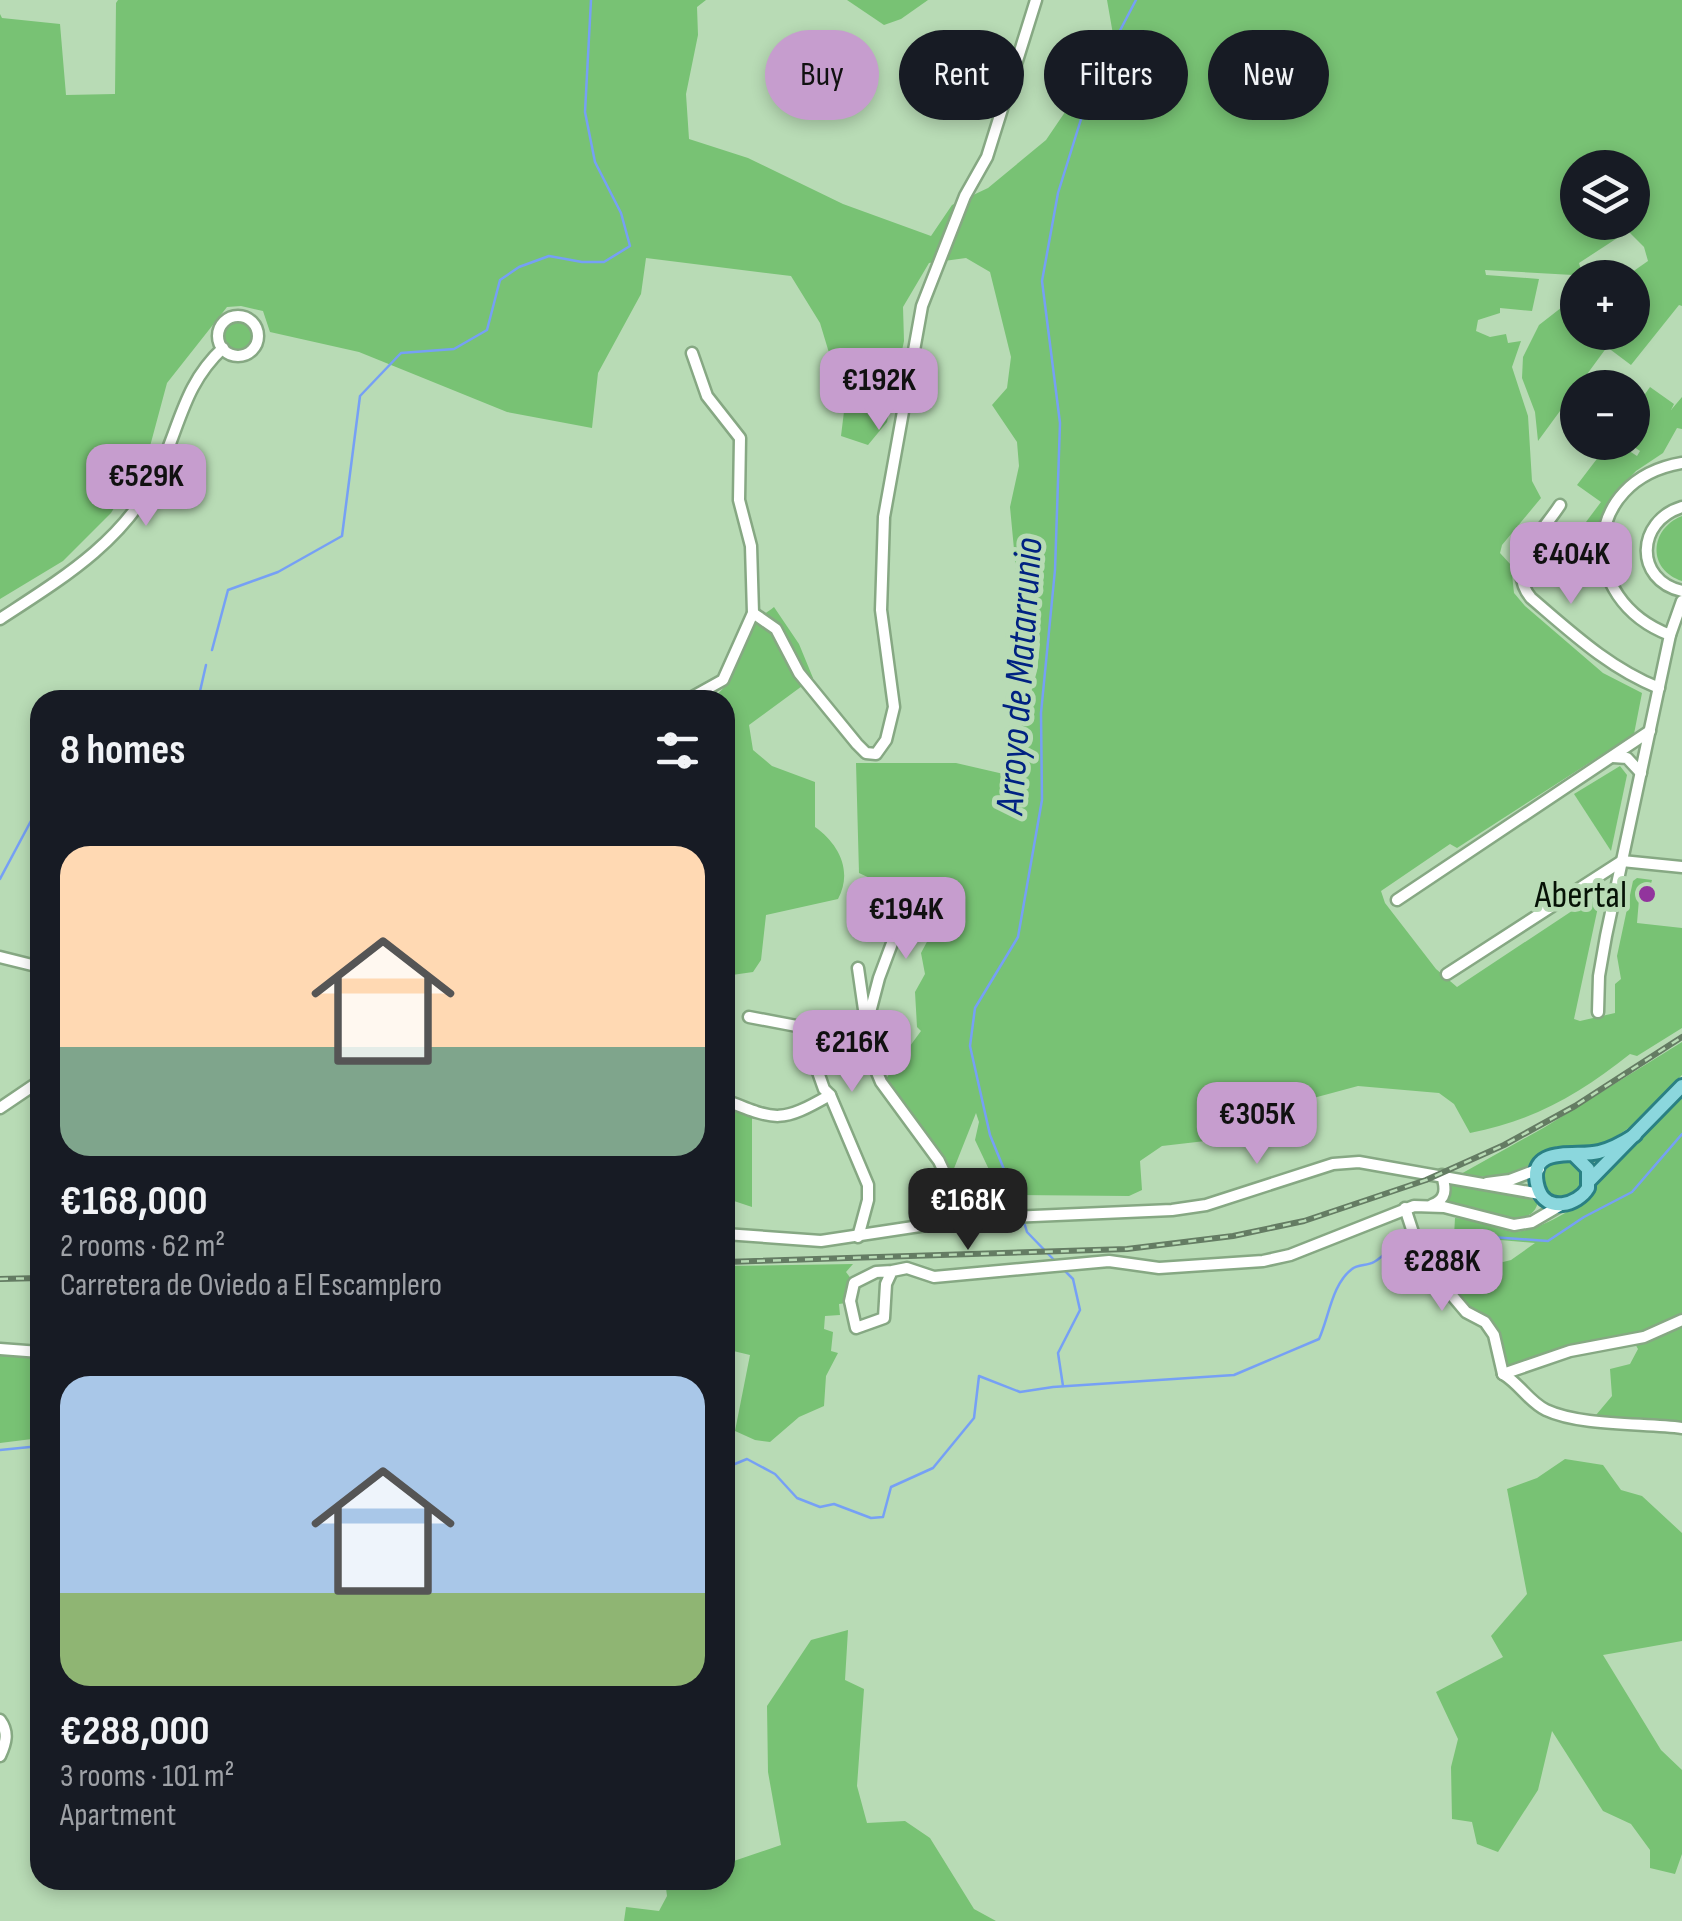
<!DOCTYPE html>
<html lang="en">
<head>
<meta charset="utf-8">
<style>
  :root { --surface:#171b24; --page:#242831; --text:#f1f3f6; --muted:#9ea1a6; --accent:#c69dce }
  body { margin:0; font-family:"Sofia Sans Condensed",sans-serif; background:var(--page); color:var(--text); height:100vh; display:flex; flex-direction:column; font-size:38px; white-space:nowrap }
  * { box-sizing:border-box; margin:0 }
  p { font-size:32px; color:var(--muted) }
  .icon { flex:none; width:55px; height:55px; fill:none; stroke:currentColor; stroke-width:2; stroke-linecap:round; stroke-linejoin:round }
  .map { position:relative; flex:1; overflow:hidden }
  .sheet { position:absolute; left:30px; top:690px; width:705px; height:1200px; display:flex; flex-direction:column; background:var(--surface); border-radius:30px; box-shadow:0 5px 15px #0003 }
  .sheet>* { flex:none }
  .top-card { position:absolute; left:765px; top:30px; width:765px; height:90px; display:flex; gap:20px }
  .buttons { position:absolute; left:1560px; top:150px; display:grid; gap:20px }
  .buttons a { display:grid; place-items:center; width:90px; height:90px; border-radius:50%; background:var(--surface); box-shadow:0 5px 15px #0003; font-size:50px }
  .price { position:absolute; translate:-50% -85px; padding:0 22px; border-radius:20px; background:var(--accent); color:#111; font-size:32px; line-height:65px; filter:drop-shadow(0 2px 5px #0008) }
  .price::after { content:''; position:absolute; left:50%; top:60px; width:30px; height:22px; margin-left:-15px; background:inherit; clip-path:polygon(0 0,100% 0,50% 100%) }
  .price.on { background:#222; color:#fff }
  ul { padding:0; list-style:none }
  li { display:grid; align-content:center; gap:20px; height:530px; padding:0 30px }
  li span { display:grid; place-items:center; height:310px; border-radius:30px; color:#555 }
  li>.icon { margin-inline-start:auto }
  span .icon { width:180px; height:180px; fill:#fffc; stroke-width:1 }
  li b { font-size:42px }
  h2 { display:flex; justify-content:space-between; align-items:center; height:120px; padding:0 30px; font-size:42px }
  .chip { padding:0 35px; border-radius:45px; background:var(--surface); box-shadow:0 5px 15px #0003; font-size:35px; line-height:90px }
  .chip.on { background:var(--accent); color:#111 }
  .map>svg:first-child { display:block }
  .green { fill:#78c274; fill-rule:evenodd }
  .lines { fill:none; stroke-linecap:round; stroke-linejoin:round }
  .stream { stroke:#76a0f5; stroke-width:2.5 }
  .minor-casing { stroke:#86a883; stroke-width:15 }
  .major-casing { stroke:#2a8083; stroke-width:18 }
  .minor { stroke:#fff; stroke-width:10 }
  .major { stroke:#8bd7dd; stroke-width:12 }
  .rail-casing { stroke:#647c63; stroke-width:6 }
  .rail { stroke:#b8dbb5; stroke-width:2.5; stroke-dasharray:8; stroke-linecap:butt }
  .poi-dot { fill:#92349d; stroke:#b8dbb5; stroke-width:4 }
  .labels { text-anchor:middle; stroke-width:10; stroke-linejoin:round; paint-order:stroke }
  .poi-label { font-size:38px; fill:#061206; stroke:#b8dbb5; text-anchor:end }
  .water-label { font-size:40px; font-style:italic; fill:#002282; stroke:#b8dbb5 }
</style>
</head>
<body>
<div class="map">
<svg width="1682" height="1921" viewBox="0 0 1682 1921">
  <rect width="100%" height="100%" fill="#b8dbb5"/>
  <!-- green -->
  <g class="green">
    <path d="M118,0h588l-9,7 1,28 -12,59 3,45 59,19 95,46 88,32 21,-31 36,-17 58,-48 68,-100 -7,-40h575v306l-3,-1 -48,60 -24,-18 -69,94 -3,-29 -13,-34 1,-21 16,-32 36,-28 3,35h54v-54l-7,-1 23,-16 -4,-14 -16,-16 -49,32 2,7 -8,5 -88,-5 1,5 53,4 -7,32 -32,-3v5l-22,7 -2,11 14,6 16,-3 2,9 13,-2 -9,26 16,49 4,65 9,17 -39,47 -2,8 11,12 3,28 11,13 78,67 39,20 -8,41 -177,114 -7,-4 -69,47 4,12 51,66 21,18 130,-86h7l4,6 -24,112 6,2 35,-8v-29l6,-5 -4,-23 16,-75 4,-3 15,2 -2,7h-10l-3,36 45,5v100l-45,28 -7,-2c-50,40 -97,67 -160,79l-16,-29 -15,-11 -81,-7 -78,21 -20,23 -20,7 -78,9 -22,15 2,29 -13,6 -128,-1 -26,-55 4,-18 -3,-9 -25,63 -26,-45 -40,-51 36,-49 -4,-4 -2,-35 10,-18 -4,-21 31,-58 -21,-12 -57,-3 -15,-7 -3,-110h100l52,12 29,-104 3,-27 -23,-63 -7,-74 9,-41 -2,-24 -25,-37 15,-17 4,-31 -21,-85 -24,-14 -37,5 -26,44 1,34 -17,81 -19,23 -27,-9 6,-49 -14,-21 -13,-43 -29,-47 -145,-18 -5,36 -43,79 -6,55 -85,-16 -148,-60 -89,-20 -7,-21 -22,-5 -14,1 -60,76 -18,67 -38,63 -48,48 -63,38v-585l2,4 58,6 6,71 49,-1 1,-91zM1578,168h54v54h-54z"/>
    <path d="M847,0h81l-27,19 -17,6z"/>
    <circle cx="238" cy="336" r="14"/>
    <path d="M1650,387l24,17 -3,6 11,-13v32l-5,-1 -14,25 -27,18 -15,16 -38,63 -9,-12 27,-36 -24,-17 32,-42h8l20,13 3,-5 -12,-8 4,-1 1,-31z"/>
    <path d="M1682,516v65c-35,-11 -33,-52 0,-65z"/>
    <path d="M774,607l25,37 14,34 -64,47 4,25 19,16 43,16v45c24,17 38,44 23,72l-72,16 -5,45 -8,12 -28,4v-276h-17c32,-15 27,-53 46,-78 5,-5 14,-10 20,-15z"/>
    <path d="M1620,766l7,9 -16,76 -37,-57z"/>
    <path d="M1682,1042v33l-49,50 -28,19 -23,4 -25,-2 -29,20 -18,7 -22,4 -29,-2 86,-48z"/>
    <path d="M1682,1094v223l-44,19 -76,12 -53,20 -11,-34 -32,-28 -42,-53 38,-6 41,15 8,-2 24,-17 -81,-7 1,-18c20,0 35,9 54,13 21,5 71,-24 85,-39l-3,-6 11,-14z"/>
    <path d="M725,1100l27,11v96l-27,-9z"/>
    <circle cx="1563" cy="1178" r="20"/>
    <path d="M1449,1183l76,11 13,7c-5,35 -69,7 -93,1z"/>
    <path d="M853,1264l-7,8 6,8 -6,23 -7,1 1,11 -15,1 -1,13 9,3 -2,19 7,2 -12,23 -2,30 -25,11 -29,25 -15,-2 -20,-9 15,-76 -25,-6v-83z"/>
    <path d="M1682,1325v100l-86,-10 16,-19 -2,-27 20,-5 8,-15 -4,-7z"/>
    <path d="M0,1355l40,3v80l-40,5z"/>
    <path d="M1565,1459l38,6 18,25 21,6 40,37v108l-79,14 58,95 21,20v84l-7,20 -25,-6v-18l-19,-26 -28,-13 -51,-80 -14,59 -40,62 -21,-8 -5,-22 -20,-3 -1,-52 7,-28 -22,-47 67,-35 -12,-21 36,-42 -20,-105 30,-11z"/>
    <path d="M848,1630l-3,50 19,9 -7,97 10,37 38,-2 25,17 44,71 22,12h-372l2,-14 33,4 8,-15 -2,-16h60v-16l56,-19 -13,-73 -1,-66 44,-66z"/>
  </g>
  <g class="lines">
    <!-- stream -->
    <g class="stream">
      <path d="M212,650l16,-60 50,-18 64,-36 18,-140 41,-43 53,-4 33,-19 13,-50 19,-13 30,-11 33,6h22l26,-16 -9,-33 -26,-51 -10,-50 6,-112"/>
      <path d="M198,700l8,-35"/>
      <path d="M0,879l40,-75"/>
      <path d="M1021,1211l-31,-76 -20,-89 5,-38 43,-71 24,-137 -1,-87 14,-143 5,-147 -18,-142 16,-88 34,-109 44,-84"/>
      <path d="M1023,1219l4,13 30,31"/>
      <path d="M1420,1232l128,9 36,-24 48,-25 50,-58"/>
      <path d="M1063,1269l10,10 7,31 -22,43 5,33"/>
      <path d="M0,1450l40,-4"/>
      <path d="M725,1468l22,-9 28,15 22,24 23,9 14,-3 37,14 12,-1 8,-30 42,-19 41,-50 5,-42 41,16 33,-5 181,-12 85,-36c10,-22 13,-55 33,-70 6,-5 15,-3 22,-7 15,-8 21,-24 38,-28"/>
    </g>
    <defs>
      <g id="minor">
        <circle cx="238" cy="336" r="20"/>
        <path d="M1560,505c-18,28 -56,60 -29,93 41,35 78,70 128,90"/>
        <path d="M1682,507c-46,14 -48,73 0,84"/>
        <path d="M753,613l23,16 23,44 58,71 9,9 10,1 10,-14 8,-33 -13,-97 3,-93 38,-211 43,-110 22,-39 49,-157"/>
        <path d="M0,619c61,-40 122,-76 156,-143 24,-47 26,-90 67,-128"/>
        <path d="M1670,635c-94,-36 -89,-155 12,-172"/>
        <path d="M687,700l36,-20 30,-67 -2,-67 -12,-46 1,-62 -33,-42 -15,-43"/>
        <path d="M1613,757l14,1 14,15"/>
        <path d="M1622,861l60,6"/>
        <path d="M1576,892l23,1 14,13"/>
        <path d="M1397,900l253,-169"/>
        <path d="M0,957l40,10"/>
        <path d="M858,968l13,90 10,24 58,79 27,58"/>
        <path d="M1447,974l175,-113"/>
        <path d="M1598,1012l1,-36 7,-40 64,-301 12,-34"/>
        <path d="M749,1017l53,10 22,62 6,6 38,90v15l-10,37"/>
        <path d="M868,1020l11,-42 34,-91"/>
        <path d="M725,1100c52,21 56,23 105,-5"/>
        <path d="M0,1108l40,-27"/>
        <path d="M1487,1183l23,-3 29,-11"/>
        <path d="M1432,1205c15,-6 14,-16 10,-30"/>
        <path d="M1405,1208l17,52 44,52 19,10 9,13 9,39"/>
        <path d="M725,1234l96,7 145,-22 206,-9 34,-5 127,-41 26,-2 181,32"/>
        <path d="M892,1271l-16,1 -22,11 -4,18 6,27 28,-10 2,-34 6,-13 15,-3 27,9 175,-16 50,7 104,-7 27,-6 124,-49 30,1 70,18 18,-3 29,-17"/>
        <path d="M0,1349l40,3"/>
        <path d="M1503,1374c17,10 26,28 43,36 34,16 97,13 136,18"/>
        <path d="M1503,1374l67,-23 74,-14 38,-17"/>
        <path d="M0,1720c9,12 6,23 0,36"/>
      </g>
      <g id="major">
        <path d="M1573,1154l15,15v19c-10,17 -42,26 -50,0 -13,-45 40,-30 61,-36 13,-3 25,-10 36,-17"/>
        <path d="M1590,1180l92,-94"/>
      </g>
    </defs>
    <!-- minor casing -->
    <use href="#minor" class="minor-casing"/>
    <!-- major casing -->
    <use href="#major" class="major-casing"/>
    <!-- minor -->
    <use href="#minor" class="minor"/>
    <!-- major -->
    <use href="#major" class="major"/>
    <defs>
      <g id="rail">
        <path d="M725,1262l402,-13 106,-13 71,-15 122,-41 78,-35 71,-39 107,-69"/>
        <path d="M0,1279l40,-1"/>
      </g>
    </defs>
    <!-- rail casing -->
    <use href="#rail" class="rail-casing"/>
    <!-- rail -->
    <use href="#rail" class="rail"/>
  </g>
  <!-- markers -->
  <circle class="poi-dot" cx="1647" cy="894" r="10"/>
  <g class="labels">
    <!-- poi labels -->
    <g class="poi-label">
      <text x="1627" y="907">Abertal</text>
    </g>
    <!-- water labels -->
    <g class="water-label">
      <text transform="translate(1018 676) rotate(-86)" y="14">Arroyo de Matarrunio</text>
    </g>
  </g>
</svg>
<div class="buttons">
<a><svg class="icon" aria-label="layers" viewBox="0 0 24 24"><path d="M12 4l9 5-9 5-9-5zM3 14l9 5 9-5"/></svg></a>
<a>+</a>
<a>−</a>
</div>
<b class="price" style="left:879px;top:433px">€192K</b>
<b class="price" style="left:146px;top:529px">€529K</b>
<b class="price" style="left:1571px;top:607px">€404K</b>
<b class="price" style="left:906px;top:962px">€194K</b>
<b class="price" style="left:852px;top:1095px">€216K</b>
<b class="price" style="left:1257px;top:1167px">€305K</b>
<b class="price on" style="left:968px;top:1253px">€168K</b>
<b class="price" style="left:1442px;top:1314px">€288K</b>
<div class="top-card">
<a class="chip on">Buy</a>
<a class="chip">Rent</a>
<a class="chip">Filters</a>
<a class="chip">New</a>
</div>
<section class="sheet">
<h2>8 homes<svg class="icon" aria-label="filters" viewBox="0 0 24 24"><path d="M4 7h16M4 17h16"/><circle cx="9" cy="7" r="2"/><circle cx="15" cy="17" r="2"/></svg></h2>
<ul>
<li><span style="background:linear-gradient(#ffd9b3 65%,#7fa58c 0)"><svg class="icon" aria-label="home" viewBox="0 0 24 24"><path d="M3 11l9-7 9 7M6 9v11h12V9"/></svg></span><div><b>€168,000</b><p>2 rooms · 62 m²</p><p>Carretera de Oviedo a El Escamplero</p></div></li>
<li><span style="background:linear-gradient(#a9c7e8 70%,#8fb573 0)"><svg class="icon" aria-label="home" viewBox="0 0 24 24"><path d="M3 11l9-7 9 7M6 9v11h12V9"/></svg></span><div><b>€288,000</b><p>3 rooms · 101 m²</p><p>Apartment</p></div></li>
</ul>
</section>
</div>
</body>
</html>
